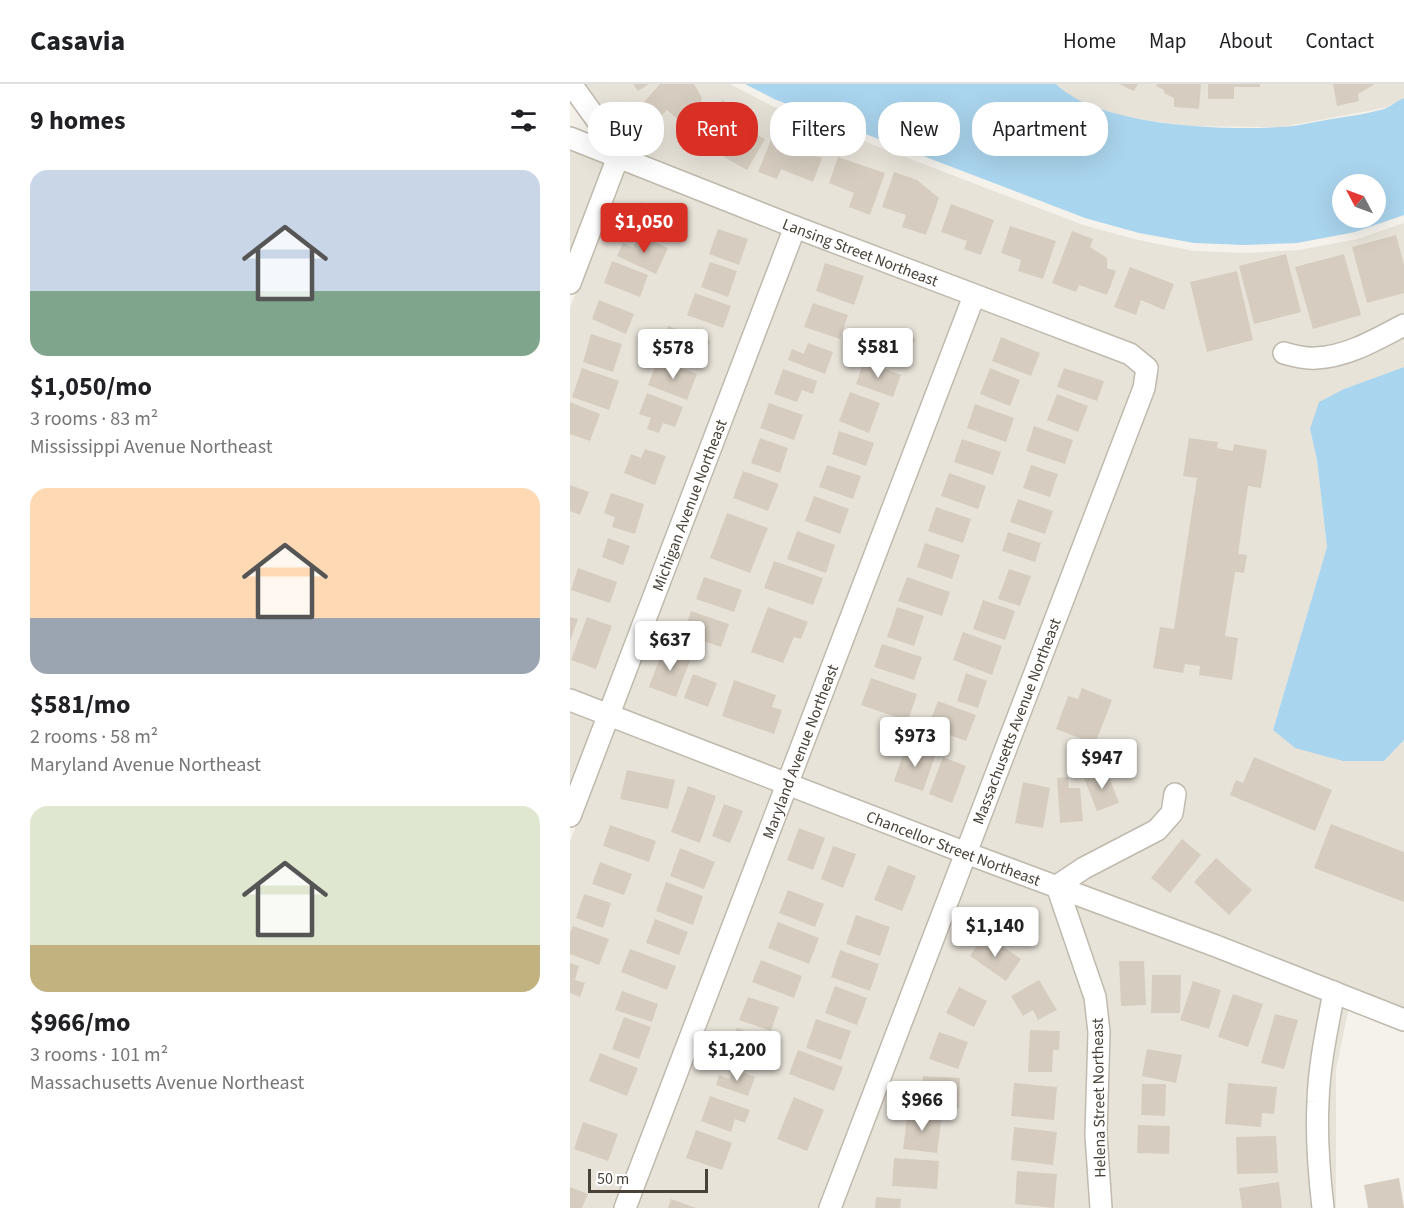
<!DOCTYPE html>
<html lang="en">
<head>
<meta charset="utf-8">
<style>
  :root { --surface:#fff; --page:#f6f6f6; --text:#202124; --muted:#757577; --line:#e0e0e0; --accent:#d93025 }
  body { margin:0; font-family:"Source Sans 3",sans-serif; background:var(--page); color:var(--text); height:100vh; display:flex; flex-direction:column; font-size:22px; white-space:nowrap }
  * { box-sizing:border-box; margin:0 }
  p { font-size:20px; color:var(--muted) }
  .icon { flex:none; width:33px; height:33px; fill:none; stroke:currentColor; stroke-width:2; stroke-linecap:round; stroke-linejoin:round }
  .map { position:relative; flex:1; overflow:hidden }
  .sheet { display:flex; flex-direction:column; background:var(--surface); width:570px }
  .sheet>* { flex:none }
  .hud { position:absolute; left:18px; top:18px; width:570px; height:54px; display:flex; gap:12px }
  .needle { width:39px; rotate:311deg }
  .fabs { position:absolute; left:762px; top:90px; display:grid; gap:12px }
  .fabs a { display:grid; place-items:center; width:54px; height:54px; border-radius:50%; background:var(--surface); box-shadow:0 6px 24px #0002; font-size:30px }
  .scale { position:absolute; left:18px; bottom:15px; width:120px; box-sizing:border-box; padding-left:6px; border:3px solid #494239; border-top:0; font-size:16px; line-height:21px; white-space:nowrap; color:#494239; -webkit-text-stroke:4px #fff; paint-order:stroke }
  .price { position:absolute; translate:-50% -51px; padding:0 14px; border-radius:6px; background:#fff; color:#222; font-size:20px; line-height:39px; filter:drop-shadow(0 2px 3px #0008) }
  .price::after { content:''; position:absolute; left:50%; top:36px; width:18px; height:14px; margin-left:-9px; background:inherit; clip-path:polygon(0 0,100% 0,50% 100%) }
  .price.current { background:var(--accent); color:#fff }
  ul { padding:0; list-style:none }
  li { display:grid; align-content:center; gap:12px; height:318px; padding:0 30px }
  li span { display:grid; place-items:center; height:186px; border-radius:18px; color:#555 }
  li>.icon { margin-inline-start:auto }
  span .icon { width:108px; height:108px; fill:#fffc; stroke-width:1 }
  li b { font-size:26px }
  h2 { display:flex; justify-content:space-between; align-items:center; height:72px; padding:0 30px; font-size:26px }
  .tag { padding:0 21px; border-radius:24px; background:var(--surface); box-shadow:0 6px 24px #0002; font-size:21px; line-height:54px }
  .tag.current { background:var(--accent); color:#fff }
  header { display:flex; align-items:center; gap:36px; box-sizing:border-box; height:84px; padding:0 30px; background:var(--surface); border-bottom:2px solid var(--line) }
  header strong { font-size:28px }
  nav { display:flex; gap:33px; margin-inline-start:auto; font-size:21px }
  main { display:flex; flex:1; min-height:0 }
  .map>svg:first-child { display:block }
  .residential { fill:#e8e3d9 }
  .water { fill:#aad5ee; fill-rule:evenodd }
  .building { fill:#d6cdc0 }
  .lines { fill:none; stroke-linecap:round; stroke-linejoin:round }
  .minor-casing { stroke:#c0b9ad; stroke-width:24 }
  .minor { stroke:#fff; stroke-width:21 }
  .labels { text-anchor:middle; stroke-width:4.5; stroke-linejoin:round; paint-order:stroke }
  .street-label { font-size:16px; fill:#494239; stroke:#fff }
</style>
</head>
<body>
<header>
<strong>Casavia</strong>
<nav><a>Home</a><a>Map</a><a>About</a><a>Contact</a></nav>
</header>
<main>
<section class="sheet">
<h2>9 homes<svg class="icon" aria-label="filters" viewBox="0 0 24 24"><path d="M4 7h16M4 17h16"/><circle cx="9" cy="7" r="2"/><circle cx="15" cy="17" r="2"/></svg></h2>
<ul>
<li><span style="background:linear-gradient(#c9d6e8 65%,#7fa58c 0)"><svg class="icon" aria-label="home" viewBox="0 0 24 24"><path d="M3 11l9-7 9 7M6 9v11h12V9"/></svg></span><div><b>$1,050/mo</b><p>3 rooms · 83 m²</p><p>Mississippi Avenue Northeast</p></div></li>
<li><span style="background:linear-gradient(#ffd9b3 70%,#9aa5b1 0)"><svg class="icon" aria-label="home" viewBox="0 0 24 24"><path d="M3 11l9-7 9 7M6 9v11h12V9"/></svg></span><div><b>$581/mo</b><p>2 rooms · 58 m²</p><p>Maryland Avenue Northeast</p></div></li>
<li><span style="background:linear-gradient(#dfe7d0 75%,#c2b280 0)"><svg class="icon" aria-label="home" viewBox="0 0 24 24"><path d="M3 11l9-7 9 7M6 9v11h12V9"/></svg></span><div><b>$966/mo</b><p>3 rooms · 101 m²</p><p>Massachusetts Avenue Northeast</p></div></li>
</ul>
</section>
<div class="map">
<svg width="834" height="1124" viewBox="0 0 834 1124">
  <rect width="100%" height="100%" fill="#f5f1eb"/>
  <!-- residential -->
  <g class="residential">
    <path d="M12,0h148l42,22 311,119 55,15 56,11 53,2 52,-3 58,-11 47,-16v92l-36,18 -31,12 -21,4 -40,-6 -2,17 29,6 101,-31v32l-60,22 -34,40 7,31 10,87 -54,183 111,31 20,-21v271l-328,-127 105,-69 4,-28 -17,-4 -4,25 -13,15 -96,53 -77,-28 174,-456 4,-19 4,-3 -4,-4v-5l-532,-211z"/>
    <path d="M486,0h348v14l-20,10 -102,19 -96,-1 -64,-10 -35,-12 -21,-10z"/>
    <path d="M0,63l37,14 -37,96z"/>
    <path d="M54,84l159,63 -180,473 -33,-13v-383z"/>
    <path d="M231,154l162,63 -181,471 -162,-61z"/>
    <path d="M410,223l147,55 11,13 -178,467 -161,-64z"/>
    <path d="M0,625l27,11 -27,71z"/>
    <path d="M44,642l162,61 -161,421h-45v-366z"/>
    <path d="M223,710l161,63 -134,351h-185z"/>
    <path d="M401,780l79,29 36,105 4,33 2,177h-252z"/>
    <path d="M501,817l253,97 -10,210h-204l-5,-72z"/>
    <path d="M771,920l8,3 -13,62v139h-5l-5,-55v-50l6,-51z"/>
  </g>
  <!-- water -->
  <g class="water">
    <path d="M175,0h311c42,42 167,47 224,43 14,0 28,-4 41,-6 20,-4 43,-6 63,-12 7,-3 13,-8 20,-11v117l-49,17 -58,11 -51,2 -52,-2 -55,-10 -54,-15 -311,-119zM806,100v34h-34v-34z"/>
    <path d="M834,283v373l-20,21h-41l-48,-13 -22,-18 54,-183 -10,-87 -7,-31 9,-27 25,-13z"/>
  </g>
  <!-- building -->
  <g class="building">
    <path d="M63,0h16l-11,7z"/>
    <path d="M90,0h34l8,14 -3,11 8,6 -15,17 -25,-22 -8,8 -16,-15z"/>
    <path d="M549,0h19l-4,7z"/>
    <path d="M587,0h44l-2,25 -25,-2v-9l-10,-5v-3l-8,-4z"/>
    <path d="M638,0h52v3h-26v12h-26z"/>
    <path d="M763,0h42l-17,10 1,7 -22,5z"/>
    <path d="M152,16l23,13 12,13 -1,8 9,5 -18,31 -49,-28z"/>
    <path d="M209,36l20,8 -2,6 17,13 -1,8 9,3 -9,24 -32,-13 -4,10 -19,-7z"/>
    <path d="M268,73l47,16 -15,42 -21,-8 5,-14 -25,-10z"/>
    <path d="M324,88l23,8 22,18 -13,37 -24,-8 4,-12 -24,-8z"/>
    <path d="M71,118l36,14 -6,16 -36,-14z"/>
    <path d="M381,120l43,16 -13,35 -17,-6 3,-8 -26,-9z"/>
    <path d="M440,142l46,15 -13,38 -25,-8 3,-11 -20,-7z"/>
    <path d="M148,145l30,10 -9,26 -30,-11z"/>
    <path d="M502,147l21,8 -3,8 17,11v10l9,3 -9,24 -28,-10 -3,7 -24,-9z"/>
    <path d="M69,151l29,13 -12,26 -39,-18 6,-13 10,4z"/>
    <path d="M826,151l8,30v28l-37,10 -15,-56z"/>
    <path d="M716,170l15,58 -47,12 -15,-58z"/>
    <path d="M774,170l17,61 -48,14 -18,-62z"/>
    <path d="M42,177l36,14 -8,22 -36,-14z"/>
    <path d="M140,178l27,9 -9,26 -27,-10z"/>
    <path d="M255,179l39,13 -10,29 -38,-14z"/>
    <path d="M560,183l44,17 -10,26 -23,-10 -5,15 -22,-8z"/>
    <path d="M667,187l16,69 -46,12 -17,-70z"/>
    <path d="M125,209l36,13 -8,22 -36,-13z"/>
    <path d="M29,216l35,14 -8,20 -34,-15z"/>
    <path d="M243,219l35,12 -8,24 -36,-12z"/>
    <path d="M98,242l42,15 -9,23 -41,-15z"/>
    <path d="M321,246l24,9 -10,27 -24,-9z"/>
    <path d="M21,250l31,10 -9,28 -30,-10z"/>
    <path d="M431,253l39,16 -9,23 -39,-15z"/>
    <path d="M238,259l25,9 -8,22 -37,-14 4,-11 12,5z"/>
    <path d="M88,275l39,15 -10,26 -39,-15z"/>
    <path d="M294,277l37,14 -8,22 -37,-13z"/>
    <path d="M12,284l37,13 -10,29 -37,-13z"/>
    <path d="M420,284l30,12 -10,26 -30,-12z"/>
    <path d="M494,284l40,13 -7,20 -40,-14z"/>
    <path d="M213,285l34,12 -4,13 -11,-4 -5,12 -23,-8z"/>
    <path d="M280,308l30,11 -11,30 -30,-12z"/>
    <path d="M77,309l36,14 -8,20 -12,-4 -4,10 -12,-4 4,-11 -12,-4z"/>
    <path d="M487,310l31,12 -10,26 -31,-12z"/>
    <path d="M0,318l30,12 -10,27 -20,-7z"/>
    <path d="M199,319l34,12 -9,25 -34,-12z"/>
    <path d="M405,320l39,14 -8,24 -39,-14z"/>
    <path d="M464,342l39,14 -8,24 -39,-13z"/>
    <path d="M269,347l35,12 -8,23 -34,-12z"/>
    <path d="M190,354l28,10 -8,25 -29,-10z"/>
    <path d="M619,354l29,4 -1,6 16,3 1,-7 33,6 -6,38 -13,-2 -10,68 9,1 -3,18 -9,-1 -10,64 13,2 -6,42 -33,-5 1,-9 -15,-2 -2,9 -30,-5 7,-41 14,2 23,-151 -14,-2z"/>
    <path d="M392,355l39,13 -8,23 -39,-13z"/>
    <path d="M75,365l21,7 -11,29 -31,-12 7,-19 10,4z"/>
    <path d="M257,381l34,11 -8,23 -34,-12z"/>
    <path d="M461,381l27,9 -8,23 -27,-9z"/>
    <path d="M173,387l36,13 -11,27 -35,-13z"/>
    <path d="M379,389l37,13 -8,23 -37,-13z"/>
    <path d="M0,401l19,7 -9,23 -10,-4z"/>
    <path d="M41,409l33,11 -9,30 -23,-7 3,-10 -11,-4z"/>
    <path d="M244,412l35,13 -9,25 -35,-13z"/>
    <path d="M448,415l35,12 -8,23 -35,-12z"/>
    <path d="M366,423l35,12 -8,24 -35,-12z"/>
    <path d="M157,429l41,15 -18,45 -40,-15z"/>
    <path d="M227,447l38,14 -9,28 -39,-14z"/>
    <path d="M438,448l33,11 -6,19 -33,-11z"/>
    <path d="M38,454l22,8 -7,19 -21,-8z"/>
    <path d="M355,459l35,12 -8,24 -35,-12z"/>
    <path d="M204,477l49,17 -10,27 -49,-17z"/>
    <path d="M8,484l39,14 -7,21 -39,-13z"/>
    <path d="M439,485l22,7 -11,30 -22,-7z"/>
    <path d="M134,493l38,13 -8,22 -38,-13z"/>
    <path d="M337,493l43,15 -8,24 -44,-15z"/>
    <path d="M413,516l32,11 -10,29 -32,-11z"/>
    <path d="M198,523l40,15 -7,17 -7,-2 -11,26 -32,-11z"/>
    <path d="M327,523l27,9 -10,30 -27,-9z"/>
    <path d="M121,527l38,13 -8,23 -38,-13z"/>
    <path d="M0,533l8,2 -8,22z"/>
    <path d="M17,533l25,9 -16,43 -25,-9z"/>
    <path d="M393,548l39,14 -10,29 -39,-15z"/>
    <path d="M312,560l40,13 -8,23 -40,-13z"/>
    <path d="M94,563l27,11 -15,39 -27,-10z"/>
    <path d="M396,589l21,8 -9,27 -21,-7z"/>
    <path d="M123,590l24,9 -9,24 -24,-9z"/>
    <path d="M301,594l46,16 -9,27 -47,-16z"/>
    <path d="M164,596l42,15 -4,12 10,3 -8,24 -52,-18z"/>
    <path d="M512,604l30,12 -17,44 -39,-15 12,-33 10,3z"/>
    <path d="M368,617l38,14 -10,26 -38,-14z"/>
    <path d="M336,662l29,10 -12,35 -29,-10z"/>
    <path d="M373,673l23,9 -14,37 -23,-9z"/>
    <path d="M684,673l78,33 -17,41 -85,-36 6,-15 7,3z"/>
    <path d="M536,685l13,34 -22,8 -13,-33z"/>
    <path d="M57,686l48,10 -7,29 -48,-10z"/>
    <path d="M498,693l1,11h11l3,33 -23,2 -3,-45z"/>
    <path d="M453,698l27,6 -7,40 -28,-5z"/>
    <path d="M118,702l28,10 -16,47 -29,-11z"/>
    <path d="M154,720l19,7 -13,32 -18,-7z"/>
    <path d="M761,740l73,28v50l-90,-34z"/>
    <path d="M40,741l46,16 -7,21 -46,-16z"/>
    <path d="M229,744l26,10 -12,32 -26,-10z"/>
    <path d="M612,755l19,16 -31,38 -19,-15z"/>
    <path d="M263,762l23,8 -13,34 -22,-9z"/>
    <path d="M110,764l35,14 -11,27 -34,-13z"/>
    <path d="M646,774l36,32 -23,25 -35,-33z"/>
    <path d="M30,778l32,12 -8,21 -32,-11z"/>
    <path d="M318,781l28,11 -14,35 -28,-11z"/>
    <path d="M96,798l37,14 -10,29 -37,-14z"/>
    <path d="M218,806l36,14 -9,23 -36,-14z"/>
    <path d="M14,810l27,9 -8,25 -27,-10z"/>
    <path d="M286,831l34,12 -10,29 -34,-12z"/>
    <path d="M85,835l33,13 -9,23 -33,-12z"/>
    <path d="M208,838l41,16 -10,26 -41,-16z"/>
    <path d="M3,842l36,13 -10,26 -29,-11v-21z"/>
    <path d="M415,850l36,25 -15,22 -36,-25z"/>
    <path d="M60,865l46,17 -9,24 -46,-18z"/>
    <path d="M270,866l39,14 -9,27 -39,-14z"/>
    <path d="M191,876l41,16 -8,22 -42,-16z"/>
    <path d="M549,877h25l2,44 -25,1z"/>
    <path d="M0,879l9,3 -4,14 10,3 -5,14 -10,-4z"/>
    <path d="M582,891h29l-1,38h-29z"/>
    <path d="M469,896l18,30 -19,10 -5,-10 -10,6 -12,-20z"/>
    <path d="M623,897l28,9 -12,39 -29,-9z"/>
    <path d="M265,902l32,12 -10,27 -32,-12z"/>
    <path d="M389,903l28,14 -13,26 -28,-14z"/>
    <path d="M52,907l36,13 -6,18 -37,-12z"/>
    <path d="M663,910l30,10 -15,43 -30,-10z"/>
    <path d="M178,913l31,10 -8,24 -32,-11z"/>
    <path d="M705,930l23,6 -14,49 -23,-6z"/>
    <path d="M54,933l27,10 -12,32 -27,-10z"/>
    <path d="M246,935l35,12 -10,29 -35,-12z"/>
    <path d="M167,944l31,12 -9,24 -31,-11z"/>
    <path d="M460,946l30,1 -1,19h-6l-1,22h-24z"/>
    <path d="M369,948l29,10 -10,27 -29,-10z"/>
    <path d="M577,965l35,6 -6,28 -34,-7z"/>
    <path d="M228,966l45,17 -9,24 -45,-17z"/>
    <path d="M30,969l38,15 -11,28 -38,-15z"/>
    <path d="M163,985l22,8 -7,19 -32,-11 3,-10 11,4z"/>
    <path d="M353,992l37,2 -1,30 -37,-2z"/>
    <path d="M444,999l43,4 -3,33 -43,-4z"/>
    <path d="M658,999l49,4 -3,27 -12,-1 -1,14 -36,-3z"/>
    <path d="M572,1000h24l-1,32 -24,-1z"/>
    <path d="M140,1012l40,14 -5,13 -10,-4 -4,13 -30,-11z"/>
    <path d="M224,1013l30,13 -17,41 -30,-12z"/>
    <path d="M338,1026l34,5 -5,38 -34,-4z"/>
    <path d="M13,1038l35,12 -10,27 -34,-12z"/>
    <path d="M568,1041l32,1 -1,28 -32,-1z"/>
    <path d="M444,1043l43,5 -4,33 -42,-5z"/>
    <path d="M126,1046l36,13 -10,27 -36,-12z"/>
    <path d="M706,1052l2,37 -41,1 -1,-37z"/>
    <path d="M324,1074l45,3 -2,28 -45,-3z"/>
    <path d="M447,1087l40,3 -3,34 -39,-4z"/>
    <path d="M829,1094l5,30h-36l-4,-23z"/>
    <path d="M709,1098l3,26h-40l-3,-20z"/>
    <path d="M0,1103l18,7 -6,14h-12z"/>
    <path d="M306,1113l25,2 -1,9h-25z"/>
    <path d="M101,1115l25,9h-28z"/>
  </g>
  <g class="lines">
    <defs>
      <g id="minor">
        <path id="s1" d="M0,54l225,89 335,127 17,14 -3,20 -314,820"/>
        <path d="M0,199l48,-126 -19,-34 -28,-39"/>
        <path d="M714,269c10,3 21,6 32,5 31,-1 61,-19 88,-33"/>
        <path id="s2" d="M0,616l396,153 250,93 188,74"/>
        <path id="s3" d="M0,732l225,-589"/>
        <path id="s4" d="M55,1124l349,-912"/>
        <path d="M531,1124l-5,-73 3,-103 -4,-35 -38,-111 27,-18 73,-38 15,-17 3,-19"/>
        <path d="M753,1124c-4,-35 -7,-70 -5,-106 1,-37 9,-73 16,-110"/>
      </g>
    </defs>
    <!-- minor casing -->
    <use href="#minor" class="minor-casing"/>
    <!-- minor -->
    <use href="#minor" class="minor"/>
  </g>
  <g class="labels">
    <!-- street labels -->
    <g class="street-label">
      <text dy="6" stroke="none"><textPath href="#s1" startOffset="312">Lansing Street Northeast</textPath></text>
      <text dy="6" stroke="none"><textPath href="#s3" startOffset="333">Michigan Avenue Northeast</textPath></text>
      <text transform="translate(446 637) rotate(-69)" y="6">Massachusetts Avenue Northeast</text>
      <text dy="6" stroke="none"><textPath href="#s4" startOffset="489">Maryland Avenue Northeast</textPath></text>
      <text dy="6" stroke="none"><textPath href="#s2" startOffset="411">Chancellor Street Northeast</textPath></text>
      <text transform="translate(528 1014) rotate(-91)" y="6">Helena Street Northeast</text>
    </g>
  </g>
</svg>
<div class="fabs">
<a><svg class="needle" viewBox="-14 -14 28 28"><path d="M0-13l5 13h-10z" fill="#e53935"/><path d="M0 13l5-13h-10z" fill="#757577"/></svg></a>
</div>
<div class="scale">50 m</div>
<b class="price current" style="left:74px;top:170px">$1,050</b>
<b class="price" style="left:308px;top:295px">$581</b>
<b class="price" style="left:103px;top:296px">$578</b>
<b class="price" style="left:100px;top:588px">$637</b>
<b class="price" style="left:345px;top:684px">$973</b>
<b class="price" style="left:532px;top:706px">$947</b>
<b class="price" style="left:425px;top:874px">$1,140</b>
<b class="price" style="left:167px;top:998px">$1,200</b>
<b class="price" style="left:352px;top:1048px">$966</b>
<div class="hud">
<a class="tag">Buy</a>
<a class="tag current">Rent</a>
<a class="tag">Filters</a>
<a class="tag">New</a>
<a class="tag">Apartment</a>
</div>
</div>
</main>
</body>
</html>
